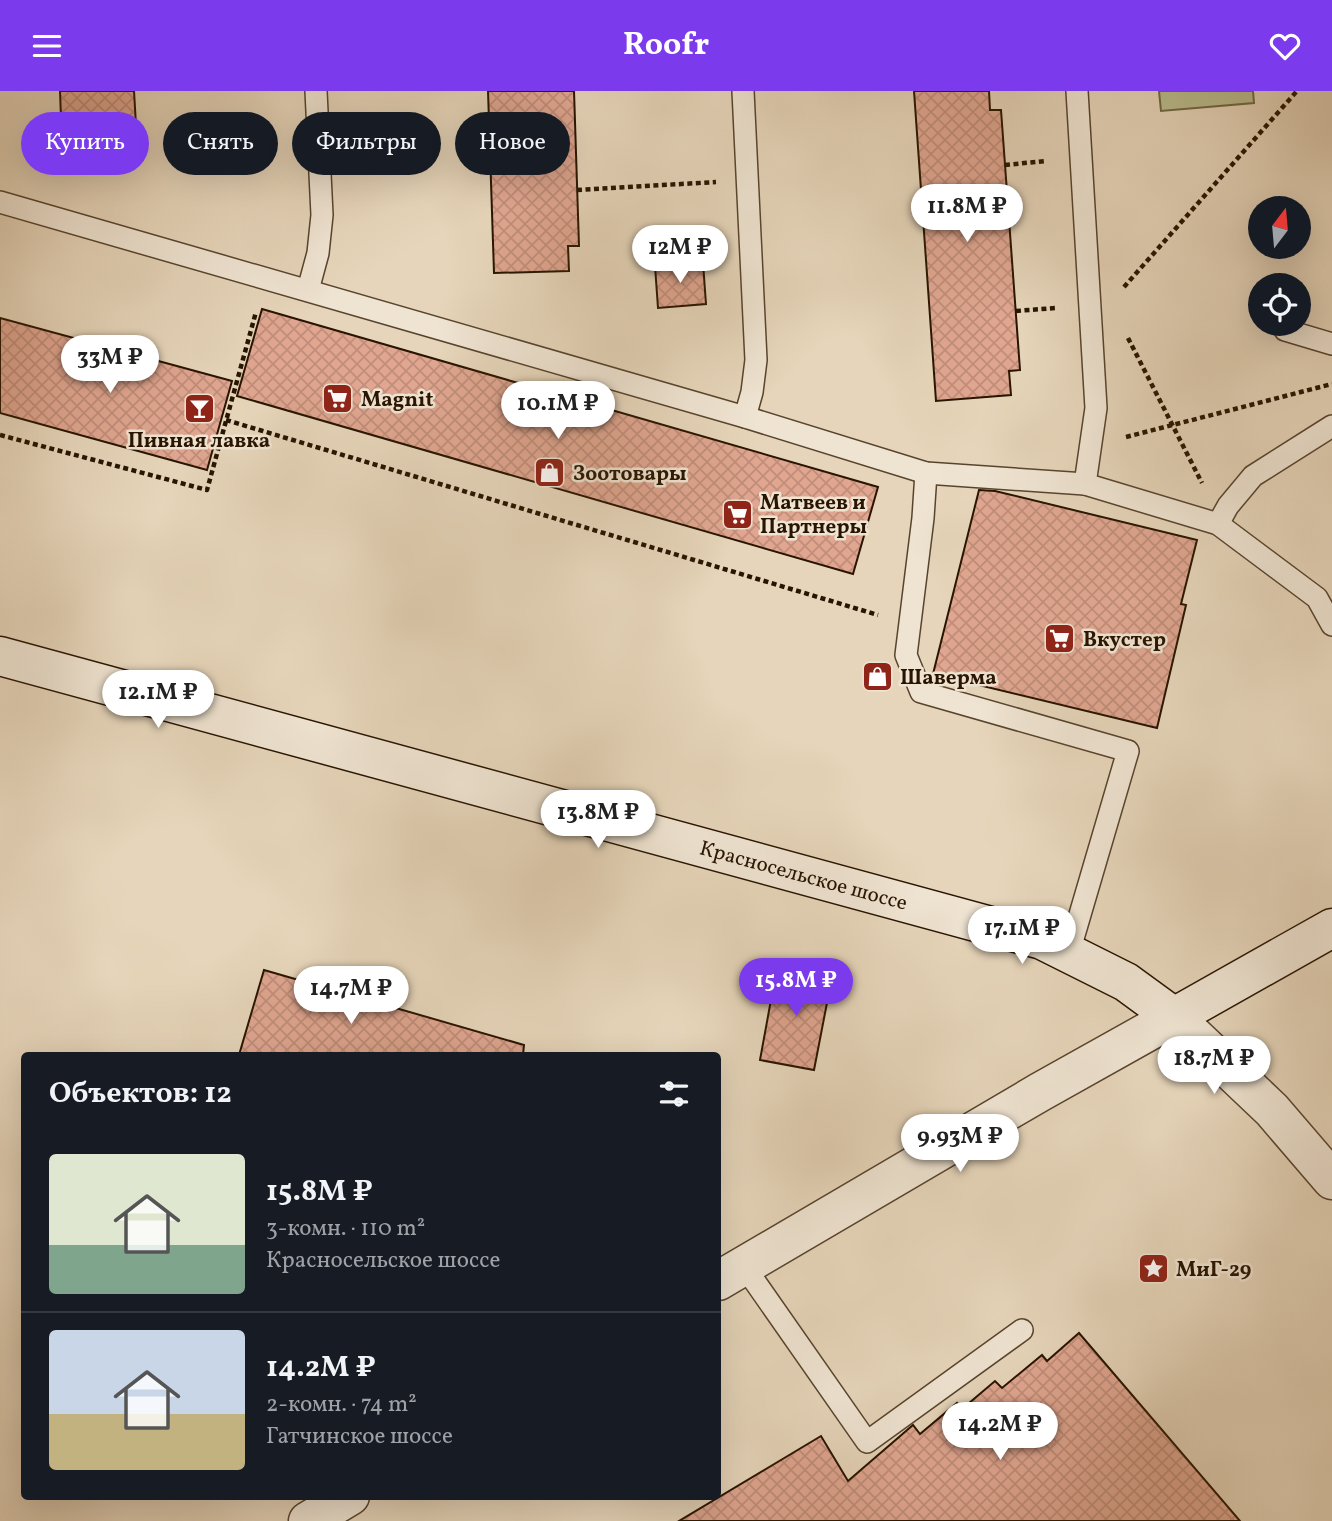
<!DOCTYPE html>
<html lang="ru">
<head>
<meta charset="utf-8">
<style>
  :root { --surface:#171b24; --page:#20242c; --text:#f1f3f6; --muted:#9ea1a6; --line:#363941; --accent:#7c3aed }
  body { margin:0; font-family:Vollkorn,serif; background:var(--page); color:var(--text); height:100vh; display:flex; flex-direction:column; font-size:26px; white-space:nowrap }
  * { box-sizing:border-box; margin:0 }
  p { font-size:23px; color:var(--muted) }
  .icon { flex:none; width:38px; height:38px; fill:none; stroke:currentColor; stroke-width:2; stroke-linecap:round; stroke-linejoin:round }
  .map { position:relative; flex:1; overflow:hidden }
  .side { position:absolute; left:21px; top:961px; width:700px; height:448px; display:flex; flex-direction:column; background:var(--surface); border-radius:7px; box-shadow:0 7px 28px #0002 }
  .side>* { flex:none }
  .hud { position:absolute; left:21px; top:21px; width:700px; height:63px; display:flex; gap:14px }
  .needle { width:46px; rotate:16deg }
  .controls { position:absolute; left:1248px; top:105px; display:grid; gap:14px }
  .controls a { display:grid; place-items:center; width:63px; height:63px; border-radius:50%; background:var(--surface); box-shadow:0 7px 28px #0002; font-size:35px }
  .price { position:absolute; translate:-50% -60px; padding:0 16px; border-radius:24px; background:#fff; color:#222; font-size:23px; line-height:46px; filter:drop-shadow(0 2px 4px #0008) }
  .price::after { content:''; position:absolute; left:50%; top:42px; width:21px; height:16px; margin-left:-10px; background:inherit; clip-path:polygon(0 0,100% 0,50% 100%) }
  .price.selected { background:var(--accent); color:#fff }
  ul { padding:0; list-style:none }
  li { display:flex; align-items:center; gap:21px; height:175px; padding:0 28px }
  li+li { border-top:2px solid var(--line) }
  li span { display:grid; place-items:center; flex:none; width:196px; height:140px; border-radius:7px; color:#555 }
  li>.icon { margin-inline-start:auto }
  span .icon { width:84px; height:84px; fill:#fffc; stroke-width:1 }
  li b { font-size:30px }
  h2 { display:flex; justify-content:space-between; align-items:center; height:84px; padding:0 28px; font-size:30px }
  .pill { padding:0 24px; border-radius:32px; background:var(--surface); box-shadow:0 7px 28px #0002; font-size:24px; line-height:63px }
  .pill.selected { background:var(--accent); color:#fff }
  header { display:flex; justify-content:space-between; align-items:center; height:91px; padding:0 28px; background:var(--accent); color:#fff; font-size:32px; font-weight:700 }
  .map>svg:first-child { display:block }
  .pitch { fill:#b9bc8d; stroke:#706846; stroke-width:2 }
  .building { fill:url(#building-cross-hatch); stroke:#281400; stroke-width:2 }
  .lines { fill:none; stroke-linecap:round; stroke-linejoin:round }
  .service-casing { stroke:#58442e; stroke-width:24 }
  .minor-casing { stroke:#58442e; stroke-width:41 }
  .tertiary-casing { stroke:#58442e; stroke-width:41 }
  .secondary-casing { stroke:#281400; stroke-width:41 }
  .path { stroke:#281400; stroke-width:4.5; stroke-dasharray:5 3.5; stroke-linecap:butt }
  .service { stroke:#efe4d2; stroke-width:21 }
  .minor { stroke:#efe4d2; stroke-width:38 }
  .tertiary { stroke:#efe4d2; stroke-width:38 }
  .secondary { stroke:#efe4d2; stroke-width:38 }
  .labels { text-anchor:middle; stroke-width:5; stroke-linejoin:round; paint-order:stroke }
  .poi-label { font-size:21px; font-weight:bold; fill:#281400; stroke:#efe4d2; text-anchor:start }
  .street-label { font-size:21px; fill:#281400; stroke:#efe4d2 }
</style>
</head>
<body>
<header><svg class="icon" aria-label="menu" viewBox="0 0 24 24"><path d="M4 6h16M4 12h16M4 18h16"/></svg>Roofr<svg class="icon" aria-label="heart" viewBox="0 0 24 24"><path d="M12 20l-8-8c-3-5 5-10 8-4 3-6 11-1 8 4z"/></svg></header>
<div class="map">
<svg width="1332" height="1430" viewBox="0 0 1332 1430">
  <defs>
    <pattern id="building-cross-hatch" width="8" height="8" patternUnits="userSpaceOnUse" patternTransform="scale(1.75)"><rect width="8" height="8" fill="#e0a690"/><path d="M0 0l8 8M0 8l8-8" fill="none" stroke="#c08e7a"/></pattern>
  </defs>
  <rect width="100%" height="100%" fill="#e6d5ba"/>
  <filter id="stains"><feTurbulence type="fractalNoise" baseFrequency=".00286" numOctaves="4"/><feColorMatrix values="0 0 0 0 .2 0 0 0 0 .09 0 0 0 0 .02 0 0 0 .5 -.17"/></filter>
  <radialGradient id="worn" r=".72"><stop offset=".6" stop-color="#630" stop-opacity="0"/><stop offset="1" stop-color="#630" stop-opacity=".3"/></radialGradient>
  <!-- pitch -->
  <path class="pitch" d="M1159,0h94l1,12 -93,8z"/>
  <!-- building -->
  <g class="building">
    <path d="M60,0h74l3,51 -75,3z"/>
    <path d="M488,0h86l5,155h-11l1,25 -75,2z"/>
    <path d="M914,0h75l1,19h11l19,260 -11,1 2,24 -75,6z"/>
    <path d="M703,172l3,41 -48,4 -3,-42z"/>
    <path d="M262,218l616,178 -25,87 -616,-178z"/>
    <path d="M0,227l232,63 -25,89 -207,-57z"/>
    <path d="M979,399l16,1 202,49 -16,64 5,1 -29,123 -224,-54z"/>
    <path d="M777,876l55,10 -18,93 -54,-10z"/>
    <path d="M264,879l260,75 -1,10h-284z"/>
    <path d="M1079,1242l161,188h-561l142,-85 27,45 65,-56 7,9 37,-31 5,6 33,-28 7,7 40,-33 5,6z"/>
  </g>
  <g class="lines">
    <defs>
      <g id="service">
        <path d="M743,0l13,269 -4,32 -7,25"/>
        <path d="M1077,0l19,317 -11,76 133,40 99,74 15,27"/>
        <path d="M0,111l745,215 181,56 159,11"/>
        <path d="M308,199l10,-37 4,-38 -6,-124"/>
        <path d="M1285,239l47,14"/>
        <path d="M926,382l-3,45 -17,137 15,37 207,59 -59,201"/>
        <path d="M1218,433l10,-18 25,-30 79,-50"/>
        <path d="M744,1175l123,176 155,-112"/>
      </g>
      <g id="minor">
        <path d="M718,1190l322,-189 134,-75"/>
        <path d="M308,1430l42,-25"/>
      </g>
      <path id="tertiary" d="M1174,926l98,93 60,70"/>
      <g id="secondary">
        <path id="s1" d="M0,565l1042,284 84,42 48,35 158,-89"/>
      </g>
    </defs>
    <!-- service casing -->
    <use href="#service" class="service-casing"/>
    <!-- minor casing -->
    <use href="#minor" class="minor-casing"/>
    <!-- tertiary casing -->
    <use href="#tertiary" class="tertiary-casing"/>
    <!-- secondary casing -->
    <use href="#secondary" class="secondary-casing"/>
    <!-- path -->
    <g class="path">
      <path d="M1005,74l41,-4"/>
      <path d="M577,99l139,-8"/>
      <path d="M1124,196l173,-196"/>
      <path d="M1016,220l40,-3"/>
      <path d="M1128,247l74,145"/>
      <path d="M226,329l652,195"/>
      <path d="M0,344l207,55 49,-178"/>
      <path d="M1126,346l206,-53"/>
    </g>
    <!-- service -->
    <use href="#service" class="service"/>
    <!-- minor -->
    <use href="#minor" class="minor"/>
    <!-- tertiary -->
    <use href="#tertiary" class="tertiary"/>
    <!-- secondary -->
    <use href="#secondary" class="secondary"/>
  </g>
  <!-- icons -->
  <defs>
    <symbol id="supermarket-square" viewBox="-11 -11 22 22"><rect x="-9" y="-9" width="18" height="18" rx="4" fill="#8f2418" stroke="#efe4d2"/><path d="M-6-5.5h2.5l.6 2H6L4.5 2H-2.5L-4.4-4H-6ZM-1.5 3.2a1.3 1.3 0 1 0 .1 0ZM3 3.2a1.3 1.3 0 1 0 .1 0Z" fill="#fff"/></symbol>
    <symbol id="bar-square" viewBox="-11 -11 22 22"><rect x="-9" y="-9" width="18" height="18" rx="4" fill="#8f2418" stroke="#efe4d2"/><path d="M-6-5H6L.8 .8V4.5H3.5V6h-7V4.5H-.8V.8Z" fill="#fff"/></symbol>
    <symbol id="shop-square" viewBox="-11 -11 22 22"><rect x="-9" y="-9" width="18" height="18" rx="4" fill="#8f2418" stroke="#efe4d2"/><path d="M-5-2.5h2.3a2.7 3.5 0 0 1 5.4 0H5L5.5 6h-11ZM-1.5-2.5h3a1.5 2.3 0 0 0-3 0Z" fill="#fff"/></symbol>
    <symbol id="sight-square" viewBox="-11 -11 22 22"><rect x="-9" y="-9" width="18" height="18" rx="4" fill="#8f2418" stroke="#efe4d2"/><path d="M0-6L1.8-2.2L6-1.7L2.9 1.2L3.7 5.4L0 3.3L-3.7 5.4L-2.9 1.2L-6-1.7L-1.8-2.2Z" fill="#fff"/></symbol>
  </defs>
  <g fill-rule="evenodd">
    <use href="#supermarket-square" x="320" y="290" width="35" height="35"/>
    <use href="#bar-square" x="182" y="300" width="35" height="35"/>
    <use href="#shop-square" x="532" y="364" width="35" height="35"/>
    <use href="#supermarket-square" x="720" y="406" width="35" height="35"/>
    <use href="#supermarket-square" x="1042" y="530" width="35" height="35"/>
    <use href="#shop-square" x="860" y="568" width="35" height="35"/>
    <use href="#sight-square" x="1136" y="1160" width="35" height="35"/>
  </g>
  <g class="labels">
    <!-- poi labels -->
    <g class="poi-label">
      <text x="361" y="315">Magnit</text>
      <text x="199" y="356" text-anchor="middle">Пивная лавка</text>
      <text x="573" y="389">Зоотовары</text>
      <text x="760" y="418">Матвеев и<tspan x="760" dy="24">Партнеры</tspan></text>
      <text x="1083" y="555">Вкустер</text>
      <text x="900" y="593">Шаверма</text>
      <text x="1176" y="1185">МиГ-29</text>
    </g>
    <!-- street labels -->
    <g class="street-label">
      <text dy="7" stroke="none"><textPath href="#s1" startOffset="833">Красносельское шоссе</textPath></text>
    </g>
  </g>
  <rect width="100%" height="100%" filter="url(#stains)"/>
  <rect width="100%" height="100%" fill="url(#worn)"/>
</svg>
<div class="controls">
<a><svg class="needle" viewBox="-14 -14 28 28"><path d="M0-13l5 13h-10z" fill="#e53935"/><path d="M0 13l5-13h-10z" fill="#9ea1a6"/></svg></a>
<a><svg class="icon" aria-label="locate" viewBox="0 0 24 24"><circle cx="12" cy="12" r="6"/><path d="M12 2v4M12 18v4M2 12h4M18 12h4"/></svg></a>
</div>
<b class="price" style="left:967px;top:153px">11.8M ₽</b>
<b class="price" style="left:680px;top:194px">12M ₽</b>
<b class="price" style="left:110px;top:304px">33M ₽</b>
<b class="price" style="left:558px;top:350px">10.1M ₽</b>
<b class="price" style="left:158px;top:639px">12.1M ₽</b>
<b class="price" style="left:598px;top:759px">13.8M ₽</b>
<b class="price" style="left:1022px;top:875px">17.1M ₽</b>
<b class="price selected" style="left:796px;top:927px">15.8M ₽</b>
<b class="price" style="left:351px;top:935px">14.7M ₽</b>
<b class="price" style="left:1214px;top:1005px">18.7M ₽</b>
<b class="price" style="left:960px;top:1083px">9.93M ₽</b>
<b class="price" style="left:1000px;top:1371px">14.2M ₽</b>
<div class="hud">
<a class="pill selected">Купить</a>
<a class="pill">Снять</a>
<a class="pill">Фильтры</a>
<a class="pill">Новое</a>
</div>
<section class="side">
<h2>Объектов: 12<svg class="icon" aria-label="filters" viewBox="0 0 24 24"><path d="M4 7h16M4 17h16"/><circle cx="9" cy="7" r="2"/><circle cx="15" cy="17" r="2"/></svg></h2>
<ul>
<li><span style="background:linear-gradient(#dfe7d0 65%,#7fa58c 0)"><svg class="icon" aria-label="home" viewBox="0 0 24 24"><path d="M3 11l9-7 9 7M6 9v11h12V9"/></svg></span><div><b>15.8M ₽</b><p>3-комн. · 110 m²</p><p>Красносельское шоссе</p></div></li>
<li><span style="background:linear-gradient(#c9d6e8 60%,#c2b280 0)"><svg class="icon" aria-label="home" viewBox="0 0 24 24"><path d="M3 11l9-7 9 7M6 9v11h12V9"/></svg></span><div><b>14.2M ₽</b><p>2-комн. · 74 m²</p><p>Гатчинское шоссе</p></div></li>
</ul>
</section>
</div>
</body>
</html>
